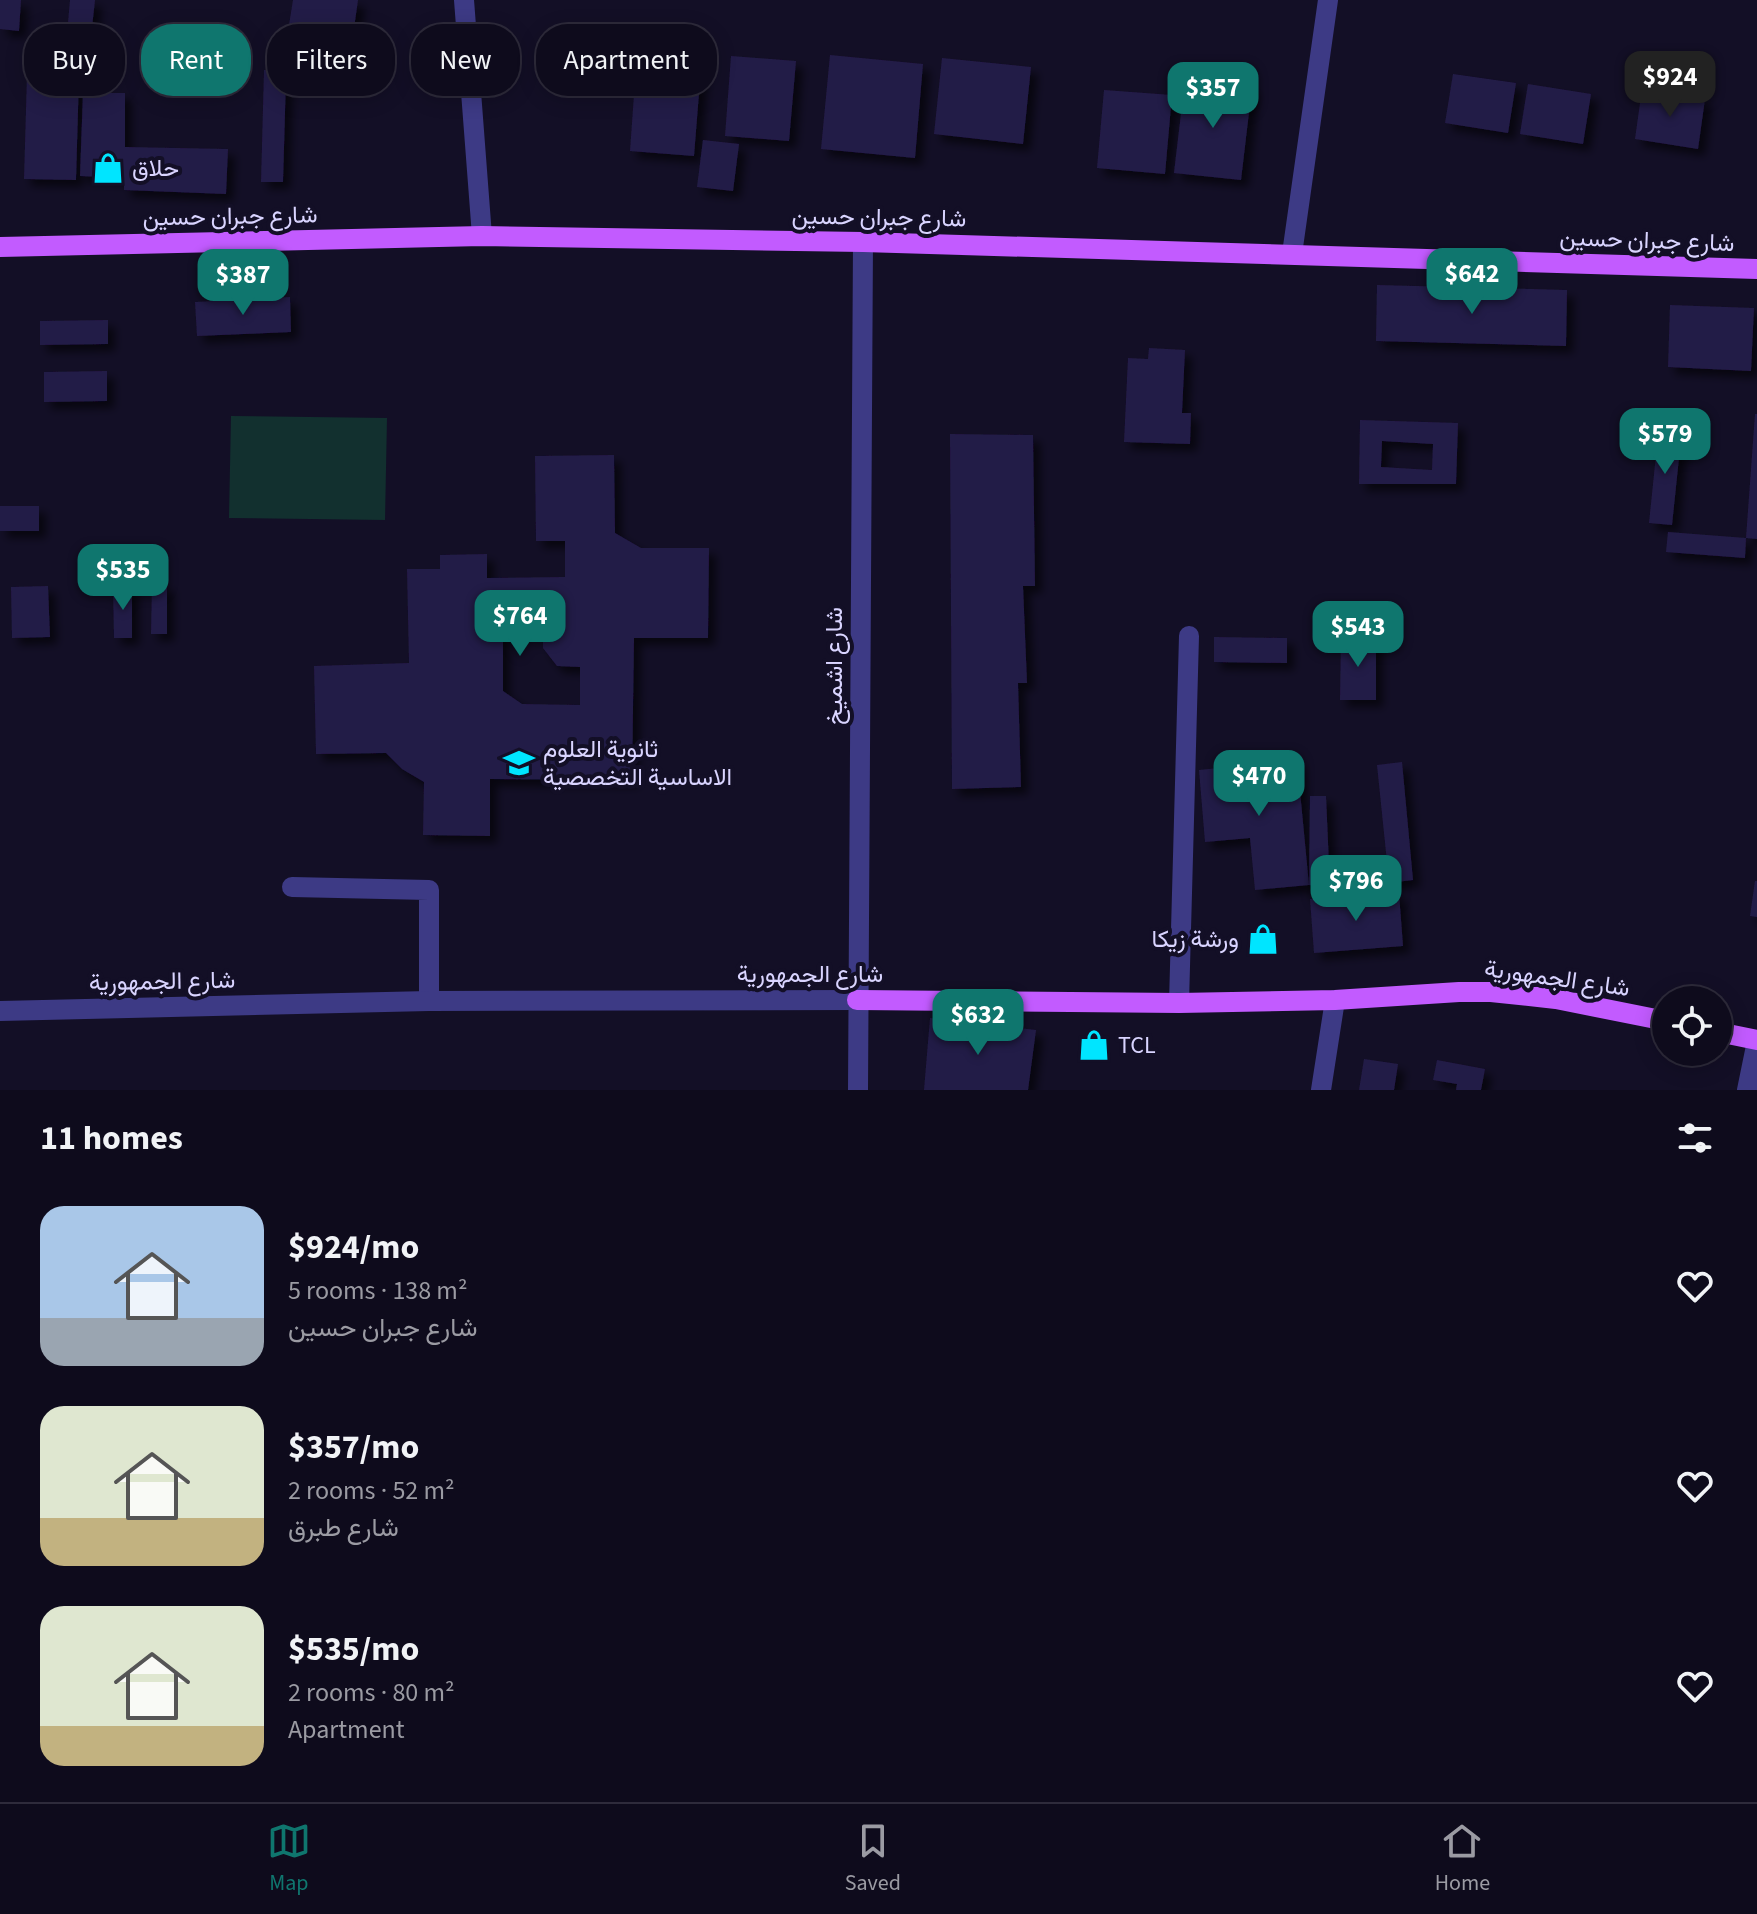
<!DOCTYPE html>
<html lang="en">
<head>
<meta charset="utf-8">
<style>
  :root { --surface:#0e0b1c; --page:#171425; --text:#f1f3f6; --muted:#9b9ba3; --line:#2e2b3b; --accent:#0f766e }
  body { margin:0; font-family:"Source Sans 3",Vazirmatn,sans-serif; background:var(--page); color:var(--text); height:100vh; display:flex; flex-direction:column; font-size:30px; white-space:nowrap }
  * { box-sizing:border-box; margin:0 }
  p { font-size:26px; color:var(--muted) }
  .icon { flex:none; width:44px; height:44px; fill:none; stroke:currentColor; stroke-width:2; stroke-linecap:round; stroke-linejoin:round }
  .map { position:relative; height:1090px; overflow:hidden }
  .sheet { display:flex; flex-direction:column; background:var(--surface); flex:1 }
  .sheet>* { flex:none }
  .guide { position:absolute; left:24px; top:24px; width:800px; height:72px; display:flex; gap:16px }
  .controls { position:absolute; left:1652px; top:986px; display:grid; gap:16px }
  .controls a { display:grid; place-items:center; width:80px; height:80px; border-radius:50%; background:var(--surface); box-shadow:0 4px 20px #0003,0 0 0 2px var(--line); font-size:40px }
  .price { position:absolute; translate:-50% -68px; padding:0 18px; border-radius:16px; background:var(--accent); color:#fff; font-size:26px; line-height:52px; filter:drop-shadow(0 2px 4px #0008) }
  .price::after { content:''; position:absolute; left:50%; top:48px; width:24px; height:18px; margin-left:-12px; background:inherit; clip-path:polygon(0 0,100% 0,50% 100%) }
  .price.selected { background:#222; color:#fff }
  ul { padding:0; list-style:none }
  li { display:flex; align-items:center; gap:24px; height:200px; padding:0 40px }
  li span { display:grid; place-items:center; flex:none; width:224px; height:160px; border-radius:24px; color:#555 }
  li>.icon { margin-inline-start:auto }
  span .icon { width:96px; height:96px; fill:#fffc; stroke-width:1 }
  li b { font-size:34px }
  h2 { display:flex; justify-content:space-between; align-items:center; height:96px; padding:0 40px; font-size:34px }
  .pill { padding:0 28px; border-radius:32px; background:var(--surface); box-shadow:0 4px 20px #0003,0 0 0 2px var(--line); font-size:28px; line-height:72px }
  .pill.selected { background:var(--accent); color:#fff }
  .tabs { display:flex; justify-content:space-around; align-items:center; height:112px; border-top:2px solid var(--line); background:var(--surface); font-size:22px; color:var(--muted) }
  .tabs a { display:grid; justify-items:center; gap:4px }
  .tabs .selected { color:var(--accent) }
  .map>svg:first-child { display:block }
  .green { fill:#12302f }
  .building { fill:#241b47; fill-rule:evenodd; filter:url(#shadow) }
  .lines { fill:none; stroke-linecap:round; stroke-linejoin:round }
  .minor { stroke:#3d3a85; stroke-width:20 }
  .major { stroke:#c25bff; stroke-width:20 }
  .labels { text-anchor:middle; stroke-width:8; stroke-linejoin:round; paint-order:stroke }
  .poi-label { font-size:24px; fill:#d9d4ff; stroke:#130f26; text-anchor:start }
  .street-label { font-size:24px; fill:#d9d4ff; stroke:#130f26 }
</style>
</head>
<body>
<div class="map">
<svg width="1757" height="1090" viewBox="0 0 1757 1090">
  <defs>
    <filter id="shadow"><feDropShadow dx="7" dy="7" stdDeviation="4" flood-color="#0009"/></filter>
  </defs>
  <rect width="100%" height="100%" fill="#130f26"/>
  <!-- green -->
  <path class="green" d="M231,416l156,2 -2,102 -156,-2z"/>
  <!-- building -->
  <g class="building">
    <path d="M0,0h21l-2,31 -19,-2z"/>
    <path d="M70,0h25l-4,36 -24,-2z"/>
    <path d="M293,0h65l-5,35 -64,-10z"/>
    <path d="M638,38l65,5 -9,113 -64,-5z"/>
    <path d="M830,55l93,9 -8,94 -94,-9z"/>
    <path d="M731,56l65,5 -7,80 -64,-5z"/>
    <path d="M286,58l27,1v20l-27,-1 -3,104h-22l3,-112 18,1z"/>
    <path d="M942,58l89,9 -8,77 -89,-10z"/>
    <path d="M1453,74l63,9 -8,50 -63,-10z"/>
    <path d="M27,75l52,1 -3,104 -52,-1z"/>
    <path d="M1185,80l67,7 -11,93 -67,-7z"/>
    <path d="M1528,84l63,10 -8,50 -63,-10z"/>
    <path d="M1642,89l63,10 -7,50 -63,-10z"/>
    <path d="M1104,90l68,5 -7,79 -68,-6z"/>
    <path d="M83,93h42v54l103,2 -2,45 -102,-4v-12l-44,-2z"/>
    <path d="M703,140l36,4 -6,47 -36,-4z"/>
    <path d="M1377,285l190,5 -1,56 -190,-5z"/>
    <path d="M290,297l1,35 -94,4 -2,-34z"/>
    <path d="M1670,305l84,3 -3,63 -83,-4z"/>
    <path d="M108,320v24l-68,1v-24z"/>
    <path d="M1149,348l36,2 -3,63h9l-1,31 -66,-2 4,-84 20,1z"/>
    <path d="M107,371v30l-63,1v-30z"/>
    <path d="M1755,414h2v125l-11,-1z"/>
    <path d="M1360,420l98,3 -2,61h-97zM1382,441l51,3 -1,26 -51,-3z"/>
    <path d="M1659,426l23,3 -10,96 -23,-2z"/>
    <path d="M950,434l83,1 2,151h-12l4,97h-9l3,104 -69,2z"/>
    <path d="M614,455l1,78 26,15h68l-1,90h-74l-2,142 -142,-1v57l-67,-1 1,-53 -22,-13 -16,-16 -70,1 -2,-88 95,-3 -2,-94h33v-14l47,-1v24l78,-1v-36h-29l-1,-85zM503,626h40v22l14,18 23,1v38l-58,-1 -19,-13z"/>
    <rect x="0" y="506" width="39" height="25"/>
    <path d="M1668,532l78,6 -1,20 -79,-6z"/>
    <path d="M152,584h15v50h-16z"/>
    <path d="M48,586l2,51 -38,1 -1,-51z"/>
    <path d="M113,586h19v52h-18z"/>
    <path d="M1214,637l73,1v25l-73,-1z"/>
    <path d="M1341,637h35v63h-36z"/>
    <path d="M1297,760l12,125 -54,5 -5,-52 -45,4 -6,-72z"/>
    <path d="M1402,762l11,118 -75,9 -3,-22 52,-5 -10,-97z"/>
    <path d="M1310,796h16l4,92 -21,-3z"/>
    <path d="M1755,881h2v36l-7,-1z"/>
    <path d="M1399,893l4,53 -89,7 -4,-54z"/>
    <path d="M930,1018l106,12 -8,60h-104z"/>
    <path d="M1364,1059l34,5 -4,26h-35z"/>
    <path d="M1437,1060l48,9 -4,21h-25l1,-6 -24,-4z"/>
  </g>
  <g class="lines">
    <!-- minor -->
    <g class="minor">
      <path d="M464,0l18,236"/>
      <path d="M1292,254l36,-254"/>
      <path d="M292,887l137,3v111"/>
      <path d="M1179,1003l10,-367"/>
      <path d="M0,1011l429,-10 428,-1"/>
      <path d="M858,1090l5,-848"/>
      <path d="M1321,1090l14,-90"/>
      <path d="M1747,1090l10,-49"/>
    </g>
    <!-- major -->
    <g class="major">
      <path d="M0,247l482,-11 381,6 894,27"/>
      <path d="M857,1000l322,3 156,-3 124,-8h32l65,7 110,22"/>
      <path d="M1718,1032l39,8"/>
    </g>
  </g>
  <!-- icons -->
  <defs>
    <symbol id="shop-bare" viewBox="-9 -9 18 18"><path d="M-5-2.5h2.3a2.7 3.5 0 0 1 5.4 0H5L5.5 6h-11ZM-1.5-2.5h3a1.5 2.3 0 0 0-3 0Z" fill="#00e5ff" stroke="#130f26" stroke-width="2.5" paint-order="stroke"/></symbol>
    <symbol id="school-bare" viewBox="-9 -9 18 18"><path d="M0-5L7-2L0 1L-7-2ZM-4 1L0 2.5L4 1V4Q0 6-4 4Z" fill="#00e5ff" stroke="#130f26" stroke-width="2.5" paint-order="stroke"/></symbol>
  </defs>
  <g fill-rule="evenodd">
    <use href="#shop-bare" x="86" y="146" width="44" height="44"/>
    <use href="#school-bare" x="497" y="741" width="44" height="44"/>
    <use href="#shop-bare" x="1241" y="917" width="44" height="44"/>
    <use href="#shop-bare" x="1072" y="1023" width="44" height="44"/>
  </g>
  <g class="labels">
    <!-- poi labels -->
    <g class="poi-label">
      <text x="132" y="176">حلاق</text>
      <text x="543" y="757">ثانوية العلوم<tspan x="543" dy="28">الاساسية التخصصية</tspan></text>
      <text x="1239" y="947" text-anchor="end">ورشة زيكا</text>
      <text x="1118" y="1053">TCL</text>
    </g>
    <!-- street labels -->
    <g class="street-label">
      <text transform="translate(230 216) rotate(-1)" y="8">شارع جبران حسين</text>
      <text transform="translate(879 217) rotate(1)" y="8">شارع جبران حسين</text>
      <text transform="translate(1647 240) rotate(2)" y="8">شارع جبران حسين</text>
      <text transform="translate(834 666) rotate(-90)" y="8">شارع اشميخ</text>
      <text x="810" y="982">شارع الجمهورية</text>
      <text transform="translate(1557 978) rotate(8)" y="8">شارع الجمهورية</text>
      <text transform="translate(162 981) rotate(-1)" y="8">شارع الجمهورية</text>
    </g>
  </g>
</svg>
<div class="controls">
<a><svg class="icon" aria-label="locate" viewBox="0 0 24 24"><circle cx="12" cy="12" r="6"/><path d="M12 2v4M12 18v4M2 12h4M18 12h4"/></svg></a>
</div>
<b class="price selected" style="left:1670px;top:119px">$924</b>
<b class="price" style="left:1213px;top:130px">$357</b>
<b class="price" style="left:1472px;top:316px">$642</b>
<b class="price" style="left:243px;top:317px">$387</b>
<b class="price" style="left:1665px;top:476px">$579</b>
<b class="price" style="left:123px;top:612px">$535</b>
<b class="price" style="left:520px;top:658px">$764</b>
<b class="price" style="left:1358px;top:669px">$543</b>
<b class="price" style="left:1259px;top:818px">$470</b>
<b class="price" style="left:1356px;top:923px">$796</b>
<b class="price" style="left:978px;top:1057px">$632</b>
<div class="guide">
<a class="pill">Buy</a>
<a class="pill selected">Rent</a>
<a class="pill">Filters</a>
<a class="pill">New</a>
<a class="pill">Apartment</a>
</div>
</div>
<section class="sheet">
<h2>11 homes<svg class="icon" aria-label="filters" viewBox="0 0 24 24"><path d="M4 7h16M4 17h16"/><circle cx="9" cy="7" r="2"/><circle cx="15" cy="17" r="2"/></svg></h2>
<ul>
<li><span style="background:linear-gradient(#a9c7e8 70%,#9aa5b1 0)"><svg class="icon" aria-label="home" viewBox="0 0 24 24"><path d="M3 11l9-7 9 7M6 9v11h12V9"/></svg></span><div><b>$924/mo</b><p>5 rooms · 138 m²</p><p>شارع جبران حسين</p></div><svg class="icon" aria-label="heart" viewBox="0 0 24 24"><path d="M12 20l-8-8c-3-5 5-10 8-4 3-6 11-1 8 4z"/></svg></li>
<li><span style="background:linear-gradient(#dfe7d0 70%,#c2b280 0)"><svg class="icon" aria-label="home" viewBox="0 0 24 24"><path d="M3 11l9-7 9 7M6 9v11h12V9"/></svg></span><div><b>$357/mo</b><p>2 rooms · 52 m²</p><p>شارع طبرق</p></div><svg class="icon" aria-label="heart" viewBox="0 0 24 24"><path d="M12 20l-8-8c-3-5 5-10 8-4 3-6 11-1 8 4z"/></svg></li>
<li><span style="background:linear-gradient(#dfe7d0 75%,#c2b280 0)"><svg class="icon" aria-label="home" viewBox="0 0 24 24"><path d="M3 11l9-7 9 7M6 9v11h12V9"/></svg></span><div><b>$535/mo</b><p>2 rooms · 80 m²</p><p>Apartment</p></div><svg class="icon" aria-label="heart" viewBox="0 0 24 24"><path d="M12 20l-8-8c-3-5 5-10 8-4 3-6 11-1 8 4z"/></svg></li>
</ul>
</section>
<nav class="tabs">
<a class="selected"><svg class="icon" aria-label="map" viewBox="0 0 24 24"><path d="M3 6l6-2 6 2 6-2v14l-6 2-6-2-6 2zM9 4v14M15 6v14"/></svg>Map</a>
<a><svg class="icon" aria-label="saved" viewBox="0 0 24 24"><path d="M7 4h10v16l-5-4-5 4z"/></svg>Saved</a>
<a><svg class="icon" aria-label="home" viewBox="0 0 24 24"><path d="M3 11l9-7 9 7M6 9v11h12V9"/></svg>Home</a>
</nav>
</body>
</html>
